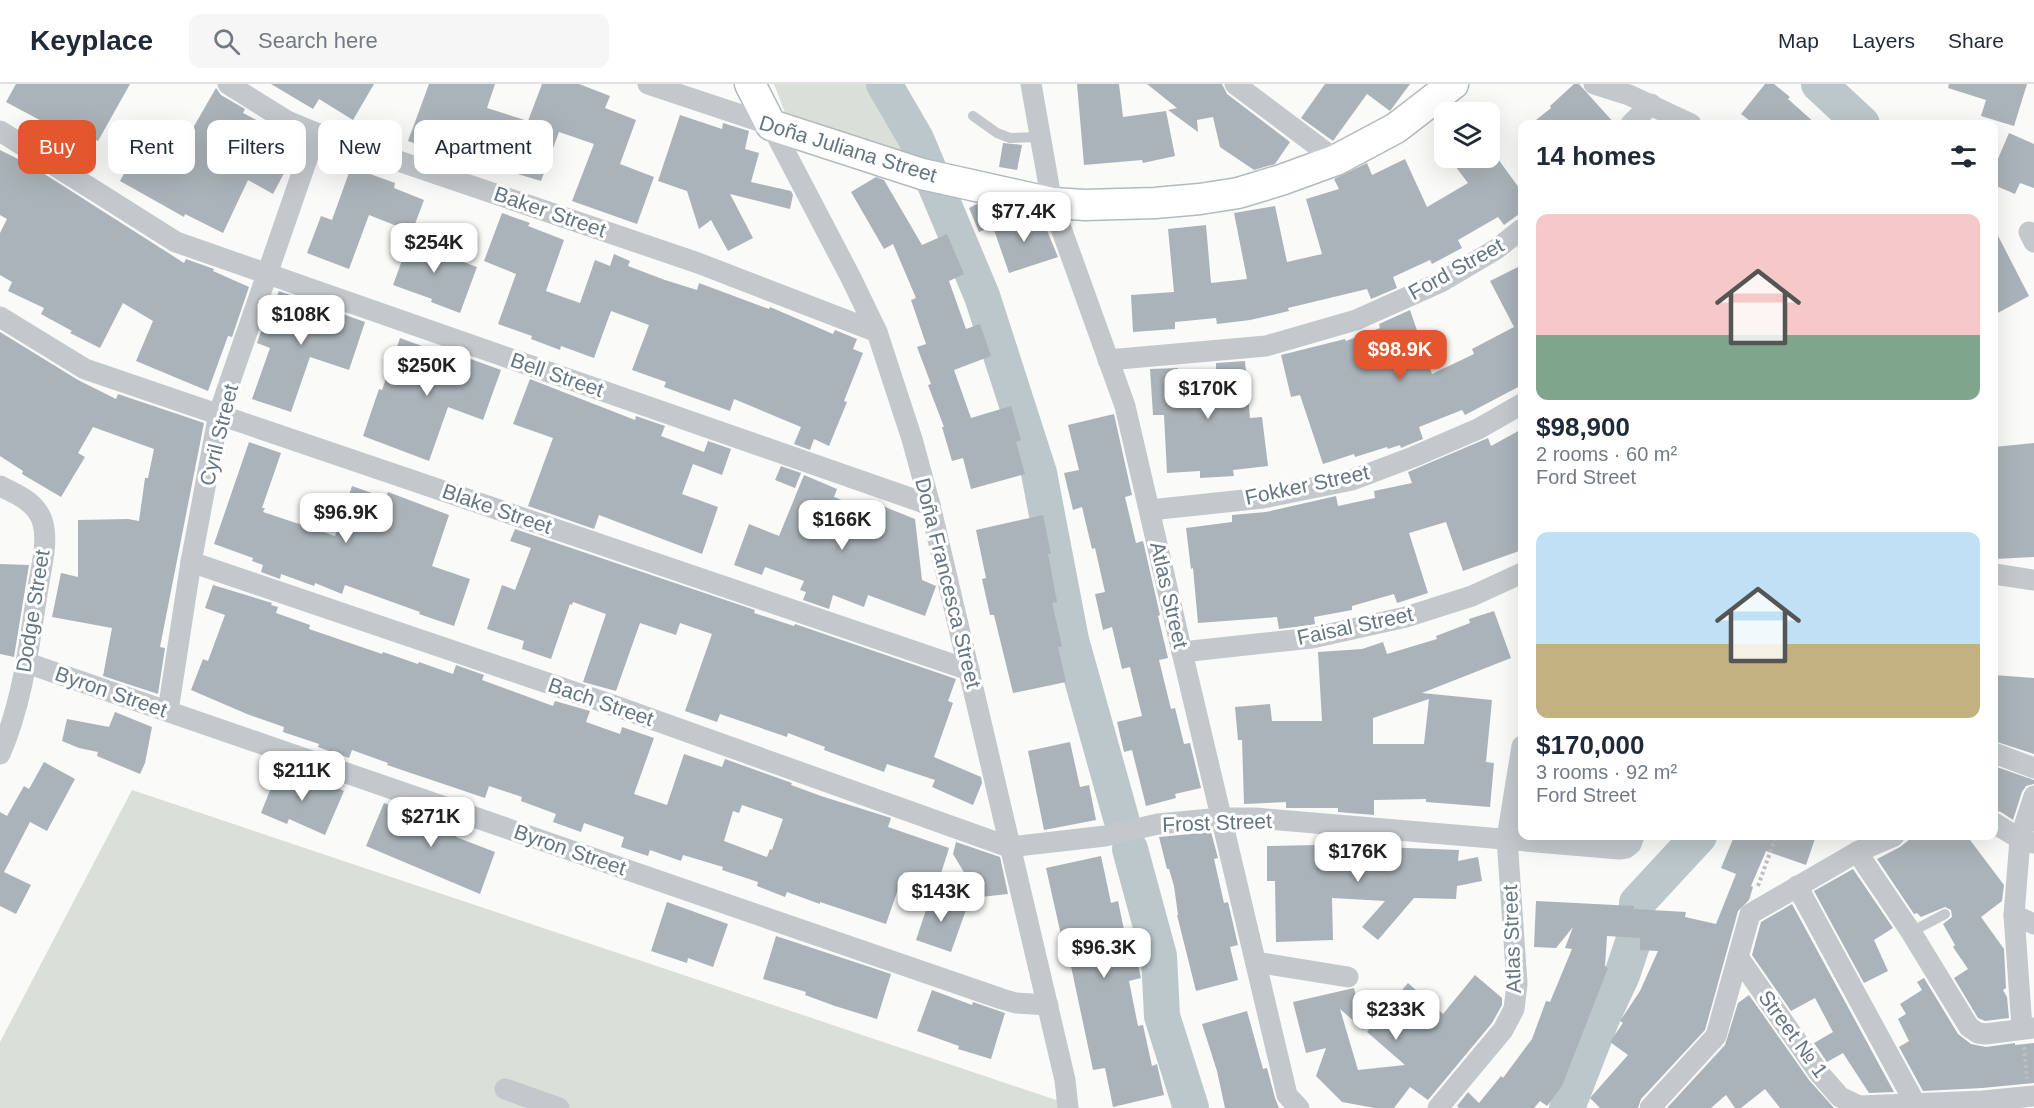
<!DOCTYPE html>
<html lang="en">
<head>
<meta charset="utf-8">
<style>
  :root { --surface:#fff; --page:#f6f6f7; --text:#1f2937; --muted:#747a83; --line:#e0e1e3; --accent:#e4572e }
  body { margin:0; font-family:Arial,sans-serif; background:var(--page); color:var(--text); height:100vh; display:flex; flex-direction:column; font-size:22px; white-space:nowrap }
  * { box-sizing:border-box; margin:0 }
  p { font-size:20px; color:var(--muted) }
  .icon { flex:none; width:33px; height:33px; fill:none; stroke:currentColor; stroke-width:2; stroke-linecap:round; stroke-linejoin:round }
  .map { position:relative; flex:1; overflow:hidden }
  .sheet { position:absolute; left:1518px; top:36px; width:480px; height:720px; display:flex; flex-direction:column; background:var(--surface); border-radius:12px; box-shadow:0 6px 24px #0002 }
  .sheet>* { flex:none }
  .banner { position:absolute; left:18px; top:36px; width:570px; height:54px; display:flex; gap:12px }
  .controls { position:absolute; left:1434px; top:18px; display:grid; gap:12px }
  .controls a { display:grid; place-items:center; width:66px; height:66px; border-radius:12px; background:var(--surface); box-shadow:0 6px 24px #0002; font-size:30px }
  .price { position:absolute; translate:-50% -51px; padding:0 14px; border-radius:12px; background:#fff; color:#222; font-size:20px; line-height:39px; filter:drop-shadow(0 2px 3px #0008) }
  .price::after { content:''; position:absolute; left:50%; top:36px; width:18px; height:14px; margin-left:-9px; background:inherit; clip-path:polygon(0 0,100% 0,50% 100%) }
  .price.active { background:var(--accent); color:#fff }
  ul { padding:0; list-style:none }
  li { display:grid; align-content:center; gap:12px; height:318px; padding:0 18px }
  li span { display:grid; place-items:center; height:186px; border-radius:12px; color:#555 }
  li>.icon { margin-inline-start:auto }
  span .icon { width:108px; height:108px; fill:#fffc; stroke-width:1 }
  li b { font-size:26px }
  h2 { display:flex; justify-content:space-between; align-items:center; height:72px; padding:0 18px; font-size:26px }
  .pill { padding:0 21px; border-radius:12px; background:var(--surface); box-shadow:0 6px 24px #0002; font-size:21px; line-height:54px }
  .pill.active { background:var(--accent); color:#fff }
  header { display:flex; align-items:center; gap:36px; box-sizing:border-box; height:84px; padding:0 30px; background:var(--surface); border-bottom:2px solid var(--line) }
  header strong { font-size:28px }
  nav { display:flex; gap:33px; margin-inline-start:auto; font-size:21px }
  .search { width:420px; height:54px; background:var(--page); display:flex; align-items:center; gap:15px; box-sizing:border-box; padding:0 21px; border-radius:12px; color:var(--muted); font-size:22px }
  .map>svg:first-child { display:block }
  .green { fill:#dadfd7 }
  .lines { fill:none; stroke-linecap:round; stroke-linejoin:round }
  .river { stroke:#bbc7cb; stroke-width:36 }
  .building { fill:#aab3b9; fill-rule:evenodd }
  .secondary-casing { stroke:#b3babf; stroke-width:33 }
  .path { stroke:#bbbfc2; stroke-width:4; stroke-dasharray:3 3; stroke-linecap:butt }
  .lane { stroke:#c3c8cc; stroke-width:10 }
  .street { stroke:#c3c8cc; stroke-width:21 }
  .secondary { stroke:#fff; stroke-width:30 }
  .labels { text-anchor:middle; stroke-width:6; stroke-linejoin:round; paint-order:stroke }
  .street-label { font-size:21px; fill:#657683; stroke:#fff }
</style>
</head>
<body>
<header>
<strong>Keyplace</strong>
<div class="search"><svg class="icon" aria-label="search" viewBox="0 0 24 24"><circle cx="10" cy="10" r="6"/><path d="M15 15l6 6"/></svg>Search here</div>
<nav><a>Map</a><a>Layers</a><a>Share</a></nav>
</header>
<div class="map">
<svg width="2034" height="1024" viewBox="0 0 2034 1024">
  <rect width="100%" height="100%" fill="#fafaf8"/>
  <!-- green -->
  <g class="green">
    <path d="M774,0h98l45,77 -130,-43z"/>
    <path d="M132,706l948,318h-1080v-66z"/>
  </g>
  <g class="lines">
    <!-- river -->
    <g class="river">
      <path d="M884,0l32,55 66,157 57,177 32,167 50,178"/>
      <path d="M1819,0l43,40"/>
      <path d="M1130,765l29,107 3,60 29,92"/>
      <path d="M1567,1024l35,-90 20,-43 13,-39 2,-33 62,-67"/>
    </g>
  </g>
  <!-- building -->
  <g class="building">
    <path d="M16,0h114l-32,57 -32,-17 -4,8 -56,-30z"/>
    <path d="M271,0h103l-21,36 -34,-21 -6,10z"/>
    <path d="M429,0h66l-8,24 41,13 14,-37h37l31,12 -5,12 31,12 -16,44 34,13 -17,47 -65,-23 22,-57 -35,-12 -18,49 -30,-9 1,-3 -39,-13 -3,7 -62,-22z"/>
    <path d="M1077,0h42l4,33 43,-6 9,45 -32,7 -1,-3 -58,5z"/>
    <path d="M1147,0h75l5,10 63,48 -15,22 -21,6 -34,-23 -7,-30 -16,3 1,12 -30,-22 9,-2z"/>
    <path d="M1325,0h85l-20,27 -23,-17 -34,47 -32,-23z"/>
    <path d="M1574,0h5l36,40h-84l20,-16 -1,-2z"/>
    <path d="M1765,0h9l16,13 -2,2 28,25h-62l-13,-10z"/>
    <path d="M1949,0h78l-13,42 -33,-10 5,-16 -38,-12z"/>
    <path d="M216,4l5,7 24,14 -2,4 36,19 -2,3 21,12 -25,47 -25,-14 -25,53 -38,-19 -1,3 -64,-36 32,-59 34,18z"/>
    <path d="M680,31l42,14 1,-6 26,8 -4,18 14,4 -8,29 40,9 2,4 -3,14 -60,-15 23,44 -25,13 -17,-31 -12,9 -12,-38 -29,-10z"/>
    <path d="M2009,49l25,11v44l-14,-5 -5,11 -21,-9v-17z"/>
    <path d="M1003,59l19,2 -5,25 -18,-3z"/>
    <path d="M0,66l32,16 152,97 2,-4 28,10 -1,2 36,16 -17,50 -4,-1 -20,55 -72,-30 17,-40 -30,-18 -23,45 -30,-15 2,-2 -31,-17 3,-6 -36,-17 4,-9 -12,-7v-42l7,-14 -7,-4z"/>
    <path d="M1449,74h45l2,2 2,-1 24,33v20l-18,13 -6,-8 -40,23 4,8 -30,16 -2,-4 -37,17 4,11 -26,11 -4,-10 -79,19 1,3 -39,9 -33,4 -1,-6 -41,4v7l-42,3 -2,-37 43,-3 -6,-63 38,-4 5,58 36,-4 -13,-66 41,-7 12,56 35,-8 -16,-55 33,-10 -5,-10 33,-16 5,12 33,-16 22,48 41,-24z"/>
    <path d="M351,83l44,16 -1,5 30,12 -12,32 -43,-17 -20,54 -42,-16 14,-37 11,4z"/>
    <path d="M876,93l8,3 38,65 25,-11 17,40 -15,7 17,48 14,-5 11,32 -37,14 17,48 40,-12 10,34 -5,2 9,32 -54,15 -8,-31 -11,3 -10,-34h2l-16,-42 3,-1 -14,-37 9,-3 -15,-44 5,-2 -23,-54 -9,5 -33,-57z"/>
    <path d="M977,120l13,3 7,17 -18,8 -10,-24z"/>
    <path d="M502,129l28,10 -2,3 36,14 -18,51 34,12 15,-43 15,6 4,-12 16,7 -2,5 37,14 32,10 2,-7 70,26 1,-2 63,27 2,-4 22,9 -4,10 10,4 -19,48 3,1 -18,44 -15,-7 -4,11 -16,-6 7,-17 -67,-28 -4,12 -66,-24 2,-5 -34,-12 17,-45 -38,-14 -17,47 -33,-12 -1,4 -29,-11 1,-3 -34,-12 18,-50 -32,-13z"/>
    <path d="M1028,131l3,1 3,8 9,-3 15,36 -49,16 -16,-46z"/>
    <path d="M1994,144l35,68 -35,19z"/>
    <path d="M412,149l30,11 -3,9 38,14 -17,46 -29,-11 1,-3 -39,-14z"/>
    <path d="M1522,181v120l-57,30 -3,-5 -43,17 4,12 -15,6 -7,3 -1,-3 -12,4 -1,-2 -32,10 -1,-3 -31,10 -23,-69 -9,2 -10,-42 64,-16 1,2 34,-13 -1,-4 31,-14 22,64 42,-20 -2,-5 42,-22 -24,-46z"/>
    <path d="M279,207l86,31 -16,48 -39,-13 -19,55 -39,-13 18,-51 -13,-5 16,-46 3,1z"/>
    <path d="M0,248l78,48 38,19 2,-5 86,29 -44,224 5,1 -7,46 -55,-18 9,-48 -60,-11 9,-44 17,4v-57l50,-1 11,2 6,-43h3l6,-29 -61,-22 -15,26 7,4 -24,40 -39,-23 1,-3 -23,-15z"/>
    <path d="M400,254l33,12 2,-4 66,24 -18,50 -35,-13 -19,54 -66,-25 16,-47 3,1z"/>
    <path d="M1245,277l5,57 12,-1 6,49 -35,4 1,6 -34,2v-7l-33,2 -3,-58h-11l-3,-46 28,-1v3l38,-2v-6z"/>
    <path d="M530,295l105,41 1,-4 29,10 -4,10 43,16 4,-11 23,8 -9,26 -29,-11 -11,30 36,13 -16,47 -103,-39 -5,14 -66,-23 25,-68 -40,-14z"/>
    <path d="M1114,330l18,81 -7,2 11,46 7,-2 17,74 -2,1 10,42 -9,2 12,49 4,-1 9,36 6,-1 11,45 -26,6 1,4 -30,8 -14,-56 -8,2 -7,-30 25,-6 -12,-49 -8,2 -10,-42 -9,3 -8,-36 10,-2 -10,-44 -3,1 -10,-42 -9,3 -9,-37 15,-3 -11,-45z"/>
    <path d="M1522,345v121l-59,21 -17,-49 -37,11 19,60 -31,10 -3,-9 -42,12v4l-38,7 1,7 -5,1 -31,4 -2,-12 -79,6 -5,-55 -2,1 -5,-41 46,-6v-7l34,-3 70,-16 2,10 37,-8 -1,-7 38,-8 -4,-11 80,-34 3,8z"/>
    <path d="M249,358l32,11 -19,55h3l-2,4 72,24 17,-50 34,12 2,-6 61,23 -17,51 38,13 -16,47 -35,-12 1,-2 -75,-27 -3,9 -27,-11 -1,3 -33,-12 -1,5 -19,-7 2,-7 -11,-4 1,-3 -39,-14z"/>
    <path d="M2034,359v114l-40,2v-112z"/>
    <path d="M781,382l20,7 -6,15 -20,-8z"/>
    <path d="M804,391l33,14 -3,8 33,13 3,-9 45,18 7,61 14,6 -11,30 -57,-21 -4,12 -31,-12 -4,14 -26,-9 3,-8 -6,-2 4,-9 -39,-14 -3,8 -28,-10 15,-41 30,12z"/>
    <path d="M1043,431l8,39h-3l9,48 -5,1 10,43 -4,1 8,35 -53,11 -19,-78h-4l-8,-36 4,-1 -10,-48z"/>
    <path d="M515,445l240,81 -1,3 40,13 1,-2 161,55 -8,22 5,2 -19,54 47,20 1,6 -9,22 -41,-18 3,-7 -48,-16 -3,8 -60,-22 1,-3 -37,-14 -1,4 -67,-23 -3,8 -32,-11 27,-77 -32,-11 -4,12 -36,-12 -24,68 -33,-9 23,-68 -33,-12 -1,3 -2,-1 -19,55 -29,-10 2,-8 -37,-12 15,-44 13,5 16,-42 -21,-7z"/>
    <path d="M0,480l29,1 -15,92 -14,-3z"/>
    <path d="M213,501l59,18 -1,2 7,2 -2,6 34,12 -1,4 73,25 1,-2 35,12 1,-2 34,12 3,-9 28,10 -2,5 71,26 2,-5 35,10 -4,11 34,12 2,-7 32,11 -20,56 33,11 17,-51 38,13 3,-8 67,24 -1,2 30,11 70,22 -3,9 61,21 -11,35 -34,-11 -18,52 -66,-22v2l-33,-12 -2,5 -28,-11 1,-4 -36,-12 1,-3 -40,-12 -2,6 -31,-11 -2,6 -27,-9 3,-10 -40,-14 -3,9 -28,-10 3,-8 -35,-13 1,-4 -33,-11 -4,12 -98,-33 1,-2 -36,-13 -3,8 -31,-11 1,-3 -36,-12 1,-5 -37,-13 -56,-24 12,-31 5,2 17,-46 -20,-7zM742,721l41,14 -11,31 -2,-1 -3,8 -43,-16 9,-30 6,2z"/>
    <path d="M1494,527l17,47 -89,35 70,7 -6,62 8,1 -4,44 -64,-5v-3l-52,1v15l-36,-3v-4h-52v-6l-42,2 -2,-64h-4l-3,-33 35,-3 2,17h50l-4,-69 44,-3 21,-7 4,12 50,-15 -1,-3 34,-13 -1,-4zM1429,615l-5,45h-51v-26z"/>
    <path d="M1994,591l40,3v76l-40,-13z"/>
    <path d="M115,628l37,15 -7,36 -5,11 -43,-18 1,-4 -19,-4 -17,-7 5,-22 42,8z"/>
    <path d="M1070,658l10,45 9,-2 7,35 -52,10 -16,-79z"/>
    <path d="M44,678l31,17 -28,52 -17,-9 -26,50 27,13 -15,29 -16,-8v-94l7,4 17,-30 5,3z"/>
    <path d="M1994,682l40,14v4l-8,2 -4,6 -9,28 -12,-8 -7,-2z"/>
    <path d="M278,686l33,13 2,-5 31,13 -19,44 -36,-16 -2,5 -26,-11z"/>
    <path d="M384,719l37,15 1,-2 36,16 -2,5 39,15 -15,42 -114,-48z"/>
    <path d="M1211,748l7,26 -4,1 10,44 4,-1 10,43 -8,2 8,33 -42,11 -19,-76h1l-4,-29 -5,-17h-2l-8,-32z"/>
    <path d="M1730,752h86l-10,29 -40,-14 -15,35 2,1 -4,13 -11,11 -33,119 -64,69 -3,9h-38l-10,-10 38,-43 -18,-13 13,-19 -3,-2 20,-30 18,-40 -18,-1v-12l-33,-2 -2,30 3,2 -46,118 -15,20 -7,-5 -6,7h-75l-2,-2 11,-14 11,11 22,-27 2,2 29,-39 14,-38 4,1 22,-53 -7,-1 8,-21 -17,21 -22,-1 2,-46 98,5v3l52,3 -1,5 31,7 20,-50 -15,-6 12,-29 -3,-1z"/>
    <path d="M1914,752h53l37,49 -2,16 -21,16 23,32 2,39 -3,2 4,7 2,21 -24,3 -7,-3 -24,-40 14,-9 -15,-22 2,-2 -12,-21 9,-7 -1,-7 -6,-3 -24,10 -4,-4 -3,1 -37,-55 23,-12z"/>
    <path d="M1339,754l43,4 -1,5 78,3 -1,11 20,-4 4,24 -25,5 -1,13 -42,-1 -36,42 -16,-13 23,-26 -53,-3 1,42 -57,2 -1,-61h-8v-35l51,-1v-5h21z"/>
    <path d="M956,758l44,15 8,37 -36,4 -4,-19 -15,-25z"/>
    <path d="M1101,772l10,47 7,-2 9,43 6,-1 8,35 -12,3 9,45 5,-1 9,41 5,-2 7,31 -51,12 -8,-39 -12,2 -25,-118 -3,1 -19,-85z"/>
    <path d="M1853,785l40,59 -19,12 14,31 -24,12 -50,-92z"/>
    <path d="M931,811l36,12 -16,45 -35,-12z"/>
    <path d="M667,818l61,22 -15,43 -25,-9 -1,5 -36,-12z"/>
    <path d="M1792,820l102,188 -25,1 -26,-40 -16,9 -13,-19 19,-11 -18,-34 -24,13 -39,-56 9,-33z"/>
    <path d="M776,852l115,38 -14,45 -42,-13 -30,-11 1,-3 -43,-13z"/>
    <path d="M1475,891l27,23v7l-10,18 -64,77 -18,-13 -16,21h-19l-33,-6 -26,-26 10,-28 -20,5 -13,-51 61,-14 10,42 -24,-21 18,61 47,-5 -38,-33 41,-49 35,31z"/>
    <path d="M1924,894l34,56 13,10 15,3 29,-4v2l19,-2v40l-52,5 -59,3 -24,-44 10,-6 -11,-22 8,-5 -6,-10 22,-14 -5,-8z"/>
    <path d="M932,906l40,15 1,-3 32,11 -14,46 -33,-10 1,-3 -42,-15z"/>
    <path d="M1749,911l60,85 25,28h-54l-15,-19 -24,19h-6l-9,-13 -15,13h-44l58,-63 13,-42z"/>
    <path d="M1247,927l16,58 4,-1 8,30 4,10h-54l-8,-37 -15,-47z"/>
  </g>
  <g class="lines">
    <defs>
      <path id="secondary" d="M750,0l21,41 151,49 130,29 33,2 70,-2 45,-4 38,-6 43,-13 55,-20 60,-32 57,-44"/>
    </defs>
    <!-- secondary casing -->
    <use href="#secondary" class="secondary-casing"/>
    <!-- path -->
    <g class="path">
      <path d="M1758,802l18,-50"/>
      <path d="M2024,963l3,32"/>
    </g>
    <!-- lane -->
    <g class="lane">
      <path d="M973,32l24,17 13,5 29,-1"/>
      <path d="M1911,848l34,-18"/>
    </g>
    <!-- street -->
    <g class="street">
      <path d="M228,0l59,37 29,12 382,130 179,69"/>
      <path d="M648,0l123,41 80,153 26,54 35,107 18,66 135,575 3,28"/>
      <path d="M1031,0l21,119 73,203 57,246 105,443 12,13"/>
      <path d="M1235,0l101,76"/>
      <path d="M1594,0l35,11 62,29"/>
      <path d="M1631,40l20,-20"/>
      <path d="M0,47l176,111 754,263"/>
      <path d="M2029,148l5,10"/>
      <path d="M0,233l85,52 884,301"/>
      <path d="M1108,276l158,-14 90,-26 85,-38 54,-32 27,-21"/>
      <path d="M0,402c16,8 35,15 42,34 7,21 -1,47 -4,68 -9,56 -15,114 -38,166"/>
      <path d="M1150,426l113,-12 89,-18 61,-23 65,-28 44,-25"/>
      <path d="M191,478l427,145 391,140 96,-11 53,-12 63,-6h34l364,31 7,-1 5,-4 3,-8"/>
      <path d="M1994,490l40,6"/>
      <path d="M1182,568l130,-14 94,-21 66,-21 50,-23"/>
      <path d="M27,579l975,336 14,4 32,2"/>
      <path d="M168,627l23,-149 28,-149 97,-280"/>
      <path d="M1994,669l40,15"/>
      <path d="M1994,739l26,16 13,4"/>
      <path d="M1857,768l54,80 58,95 9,6 7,1 49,-6"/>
      <path d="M1797,802l118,217"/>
      <path d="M2014,831l20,9"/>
      <path d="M1738,873l81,116 21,24 19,9 124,-5 51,-5"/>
      <path d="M1256,878l92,15"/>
      <path d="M2022,944l-8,-113 6,-76 14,-43"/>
      <path d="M505,1005l54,19"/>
      <path d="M1438,1024l65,-78 11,-21 3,-25 -10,-146 15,-92"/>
      <path d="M1650,1024l66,-72 34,-122 107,-62 37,-16"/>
    </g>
    <!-- secondary -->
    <use href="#secondary" class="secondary"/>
  </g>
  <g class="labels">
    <!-- street labels -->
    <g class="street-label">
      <text transform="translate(848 65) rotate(17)" y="7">Doña Juliana Street</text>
      <text transform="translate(550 128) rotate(19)" y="7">Baker Street</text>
      <text transform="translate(1456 185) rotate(-29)" y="7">Ford Street</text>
      <text transform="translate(557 291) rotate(19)" y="7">Bell Street</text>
      <text transform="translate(219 351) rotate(-76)" y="7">Cyril Street</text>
      <text transform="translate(1307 401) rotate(-12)" y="7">Fokker Street</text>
      <text transform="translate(497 425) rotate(19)" y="7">Blake Street</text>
      <text transform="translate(948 499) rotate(76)" y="7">Doña Francesca Street</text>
      <text transform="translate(1169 511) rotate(77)" y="7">Atlas Street</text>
      <text transform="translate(33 527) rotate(-81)" y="7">Dodge Street</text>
      <text transform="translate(1355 542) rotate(-12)" y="7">Faisal Street</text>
      <text transform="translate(111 608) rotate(19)" y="7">Byron Street</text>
      <text transform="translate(601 618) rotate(19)" y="7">Bach Street</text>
      <text transform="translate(1217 739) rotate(-2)" y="7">Frost Street</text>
      <text transform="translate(570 766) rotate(19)" y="7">Byron Street</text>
      <text transform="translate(1512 855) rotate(-92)" y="7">Atlas Street</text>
      <text transform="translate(1793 950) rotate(54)" y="7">Street № 1</text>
    </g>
  </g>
</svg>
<div class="controls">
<a><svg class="icon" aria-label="layers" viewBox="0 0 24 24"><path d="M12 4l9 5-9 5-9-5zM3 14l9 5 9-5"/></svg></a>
</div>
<b class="price" style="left:1024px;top:159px">$77.4K</b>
<b class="price" style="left:434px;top:190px">$254K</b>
<b class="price" style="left:301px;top:262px">$108K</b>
<b class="price active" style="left:1400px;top:297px">$98.9K</b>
<b class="price" style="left:427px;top:313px">$250K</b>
<b class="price" style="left:1208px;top:336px">$170K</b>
<b class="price" style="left:346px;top:460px">$96.9K</b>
<b class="price" style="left:842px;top:467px">$166K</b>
<b class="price" style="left:302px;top:718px">$211K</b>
<b class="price" style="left:431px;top:764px">$271K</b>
<b class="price" style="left:1358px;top:799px">$176K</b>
<b class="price" style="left:941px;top:839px">$143K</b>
<b class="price" style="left:1104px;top:895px">$96.3K</b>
<b class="price" style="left:1396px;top:957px">$233K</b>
<div class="banner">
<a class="pill active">Buy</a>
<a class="pill">Rent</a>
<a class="pill">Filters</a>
<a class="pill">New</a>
<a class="pill">Apartment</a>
</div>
<section class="sheet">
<h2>14 homes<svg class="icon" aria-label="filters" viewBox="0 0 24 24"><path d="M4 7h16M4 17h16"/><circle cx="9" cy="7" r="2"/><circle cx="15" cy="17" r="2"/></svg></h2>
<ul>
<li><span style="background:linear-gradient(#f6c9c9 65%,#7fa58c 0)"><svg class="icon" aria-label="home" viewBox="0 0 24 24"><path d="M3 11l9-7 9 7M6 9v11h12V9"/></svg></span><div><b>$98,900</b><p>2 rooms · 60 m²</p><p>Ford Street</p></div></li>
<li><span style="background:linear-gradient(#bfe0f5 60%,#c2b280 0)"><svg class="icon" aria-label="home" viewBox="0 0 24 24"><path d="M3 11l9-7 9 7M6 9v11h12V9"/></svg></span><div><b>$170,000</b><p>3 rooms · 92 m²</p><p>Ford Street</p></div></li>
</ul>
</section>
</div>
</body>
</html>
